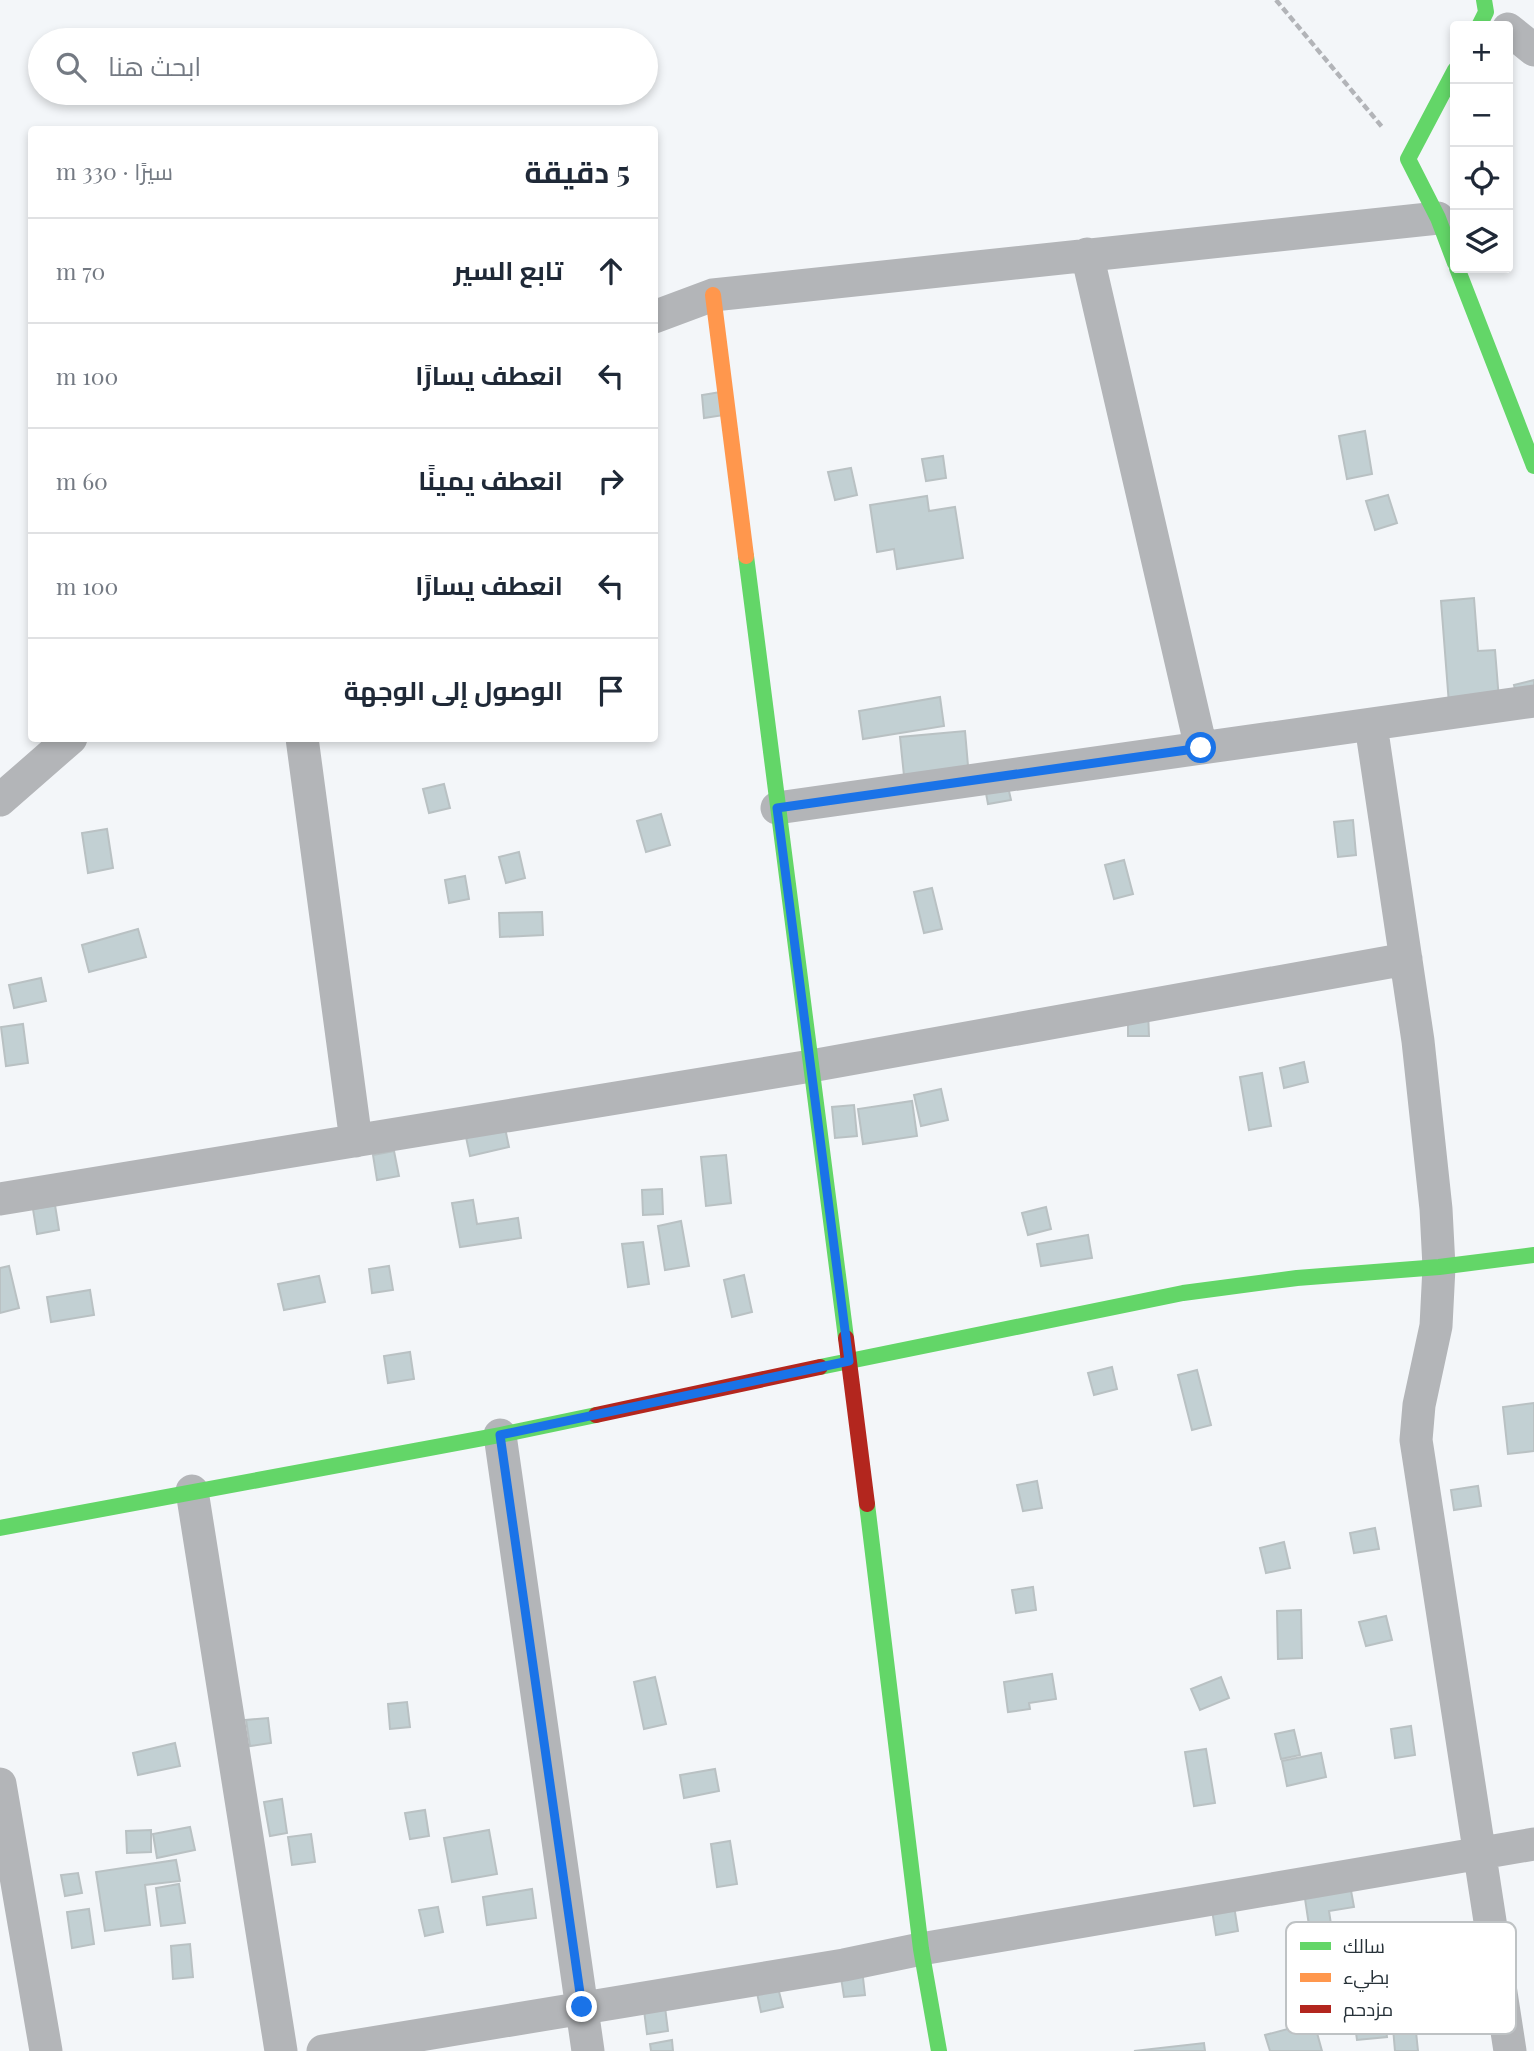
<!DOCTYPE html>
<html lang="ar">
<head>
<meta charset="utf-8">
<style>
  body { margin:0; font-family:"Playfair Display",Cairo,serif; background:#f2f2f3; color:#1f2937; direction:rtl }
  .controls { position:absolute; right:21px; top:21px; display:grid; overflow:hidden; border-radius:7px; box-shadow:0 4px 10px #0003 }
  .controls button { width:63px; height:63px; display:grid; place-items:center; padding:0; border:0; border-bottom:2px solid #e0e1e3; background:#fff; color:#1f2937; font:35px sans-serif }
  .stop { position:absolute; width:21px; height:21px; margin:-16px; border:5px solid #1a73e8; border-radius:50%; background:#fff }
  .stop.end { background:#1a73e8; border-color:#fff; box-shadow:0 2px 7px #0008 }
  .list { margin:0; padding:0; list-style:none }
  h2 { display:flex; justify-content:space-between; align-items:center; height:91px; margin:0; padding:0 28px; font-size:30px }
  h2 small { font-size:23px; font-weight:400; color:#747a83 }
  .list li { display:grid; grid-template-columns:46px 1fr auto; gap:21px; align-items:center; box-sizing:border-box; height:105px; padding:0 28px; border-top:2px solid #e0e1e3 }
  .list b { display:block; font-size:26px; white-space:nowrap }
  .list em { font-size:23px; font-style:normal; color:#747a83 }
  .icon { flex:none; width:38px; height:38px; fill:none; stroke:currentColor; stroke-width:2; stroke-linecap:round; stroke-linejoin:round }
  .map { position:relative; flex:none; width:1534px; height:2051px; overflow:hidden; direction:ltr }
  .search { position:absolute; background:#fff; box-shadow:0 4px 10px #0003; left:28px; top:28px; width:630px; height:77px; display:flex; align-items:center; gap:18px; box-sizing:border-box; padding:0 24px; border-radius:38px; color:#747a83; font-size:26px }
  .panel { position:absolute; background:#fff; box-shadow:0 4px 10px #0003; left:28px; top:126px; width:630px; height:616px; border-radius:7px; direction:rtl }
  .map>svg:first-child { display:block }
</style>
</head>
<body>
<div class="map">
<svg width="1534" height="2051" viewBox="0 0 1534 2051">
  <rect width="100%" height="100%" fill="#f3f6f9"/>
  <path fill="#c2d0d3" stroke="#b9c1c3" stroke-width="2" d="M721,392l3,23 -20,3 -2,-23z
    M1365,431l7,43 -25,5 -8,-43z
    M943,456l3,22 -20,3 -4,-22z
    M851,468l6,27 -22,5 -7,-28z
    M1388,495l9,28 -22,7 -9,-29z
    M927,496l2,15 26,-4 8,51 -66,11 -3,-20 -17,3 -7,-47z
    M1474,598l4,53 17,-1 4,50 -50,4 -8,-103z
    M1534,680v22l-15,3 -5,-20z
    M940,697l4,29 -81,13 -4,-28z
    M965,731l5,58 -64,6 -6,-58z
    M1005,773l6,27 -23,4 -5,-27z
    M444,784l6,24 -21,5 -6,-24z
    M661,814l9,31 -24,7 -9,-31z
    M1353,820l3,35 -18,2 -4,-35z
    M107,829l6,39 -25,5 -6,-40z
    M519,852l6,26 -19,5 -7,-26z
    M1124,860l9,34 -19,5 -9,-34z
    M465,876l4,23 -20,4 -4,-23z
    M932,888l10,41 -18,4 -10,-41z
    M542,912l1,23 -43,2 -1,-24z
    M138,929l8,28 -57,15 -7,-27z
    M41,978l5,23 -32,7 -5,-23z
    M1148,1011l1,25h-21v-24z
    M23,1024l5,39 -22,3 -5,-39z
    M1304,1062l4,20 -24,6 -4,-20z
    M1262,1073l9,53 -22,4 -9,-53z
    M941,1089l7,31 -27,6 -7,-31z
    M912,1101l5,35 -54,8 -5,-35z
    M854,1105l3,31 -22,2 -3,-31z
    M505,1128l4,19 -39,9 -4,-19z
    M394,1151l5,25 -22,4 -4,-25z
    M726,1155l5,48 -25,3 -5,-49z
    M662,1189l1,25 -20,1 -1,-25z
    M473,1200l4,24 41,-6 3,20 -61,9 -8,-44z
    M55,1205l4,25 -22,4 -4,-25z
    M1046,1207l5,22 -23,6 -6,-22z
    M681,1221l8,45 -24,4 -7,-44z
    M1088,1235l4,23 -51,8 -4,-22z
    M643,1242l6,42 -21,3 -6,-43z
    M9,1266l10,42 -19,5v-45z
    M389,1266l4,24 -21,3 -3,-24z
    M744,1275l8,37 -20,5 -8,-37z
    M319,1276l6,26 -41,8 -6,-26z
    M90,1290l4,25 -43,7 -4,-25z
    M410,1352l4,27 -26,4 -4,-27z
    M1112,1367l5,22 -23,6 -6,-22z
    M1197,1370l14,55 -19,5 -14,-55z
    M1534,1403v48l-26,3 -5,-47z
    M1037,1481l5,27 -19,3 -6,-26z
    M1478,1486l3,20 -27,4 -3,-20z
    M1375,1528l4,21 -25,4 -4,-20z
    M1284,1542l6,26 -24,5 -6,-25z
    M1033,1587l3,23 -20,3 -4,-23z
    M1301,1610l1,48 -24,1 -1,-48z
    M1386,1616l6,24 -26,6 -7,-24z
    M1052,1674l4,25 -27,4 1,6 -22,3 -4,-30z
    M655,1677l11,47 -22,5 -10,-47z
    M1221,1677l8,21 -29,12 -9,-21z
    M407,1702l3,25 -20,2 -2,-25z
    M268,1718l3,25 -21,3 -4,-26z
    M1411,1726l4,29 -20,3 -4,-29z
    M1294,1730l6,25 -19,4 -6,-25z
    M175,1743l5,23 -42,9 -5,-22z
    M1206,1749l9,54 -21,3 -9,-54z
    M1321,1753l5,24 -39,9 -5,-25z
    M715,1769l4,22 -35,7 -4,-23z
    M282,1799l5,34 -17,3 -6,-34z
    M425,1810l4,26 -19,3 -5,-26z
    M190,1827l5,23 -38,8 -4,-24z
    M151,1830v22l-24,1 -1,-22z
    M489,1830l8,44 -45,8 -8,-44z
    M311,1834l4,28 -23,3 -4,-28z
    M730,1841l7,43 -20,3 -6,-43z
    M176,1860l4,21 -35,4 5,40 -45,6 -9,-59z
    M78,1873l4,20 -17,3 -4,-21z
    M179,1884l6,39 -24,3 -5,-38z
    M1350,1885l4,22 -25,4 13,87 -47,7 -7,-49 25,-4 -9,-60z
    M532,1889l4,29 -49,7 -4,-28z
    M1234,1906l4,25 -22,4 -4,-25z
    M438,1907l5,25 -18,4 -6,-26z
    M89,1909l5,35 -22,4 -5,-36z
    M190,1944l3,33 -20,2 -2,-33z
    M862,1969l3,26 -21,2 -4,-26z
    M777,1984l6,23 -22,5 -5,-24z
    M1382,2001l5,36 -30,3 -5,-35z
    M1413,2003l5,48h-23l-4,-46z
    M665,2007l3,24 -21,3 -3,-24z
    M1314,2022l8,29h-52l-5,-16z
    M672,2040l1,11h-22l-1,-7z
    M1204,2043l1,8h-71z"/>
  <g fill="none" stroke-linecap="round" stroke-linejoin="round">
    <path stroke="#b2b4b8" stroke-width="4.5" stroke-dasharray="7 3.5" stroke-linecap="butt" d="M1276,0l107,128"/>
    <path stroke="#b3b5b8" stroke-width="33" d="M1508,29l26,21
      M1087,254l114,494
      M654,317l59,-22 725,-77
      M1371,725l47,316 18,168 3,58 -3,59 -17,79 -3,35 94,611
      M302,738l54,403
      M0,800l71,-62
      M777,808l757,-107
      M0,1199l811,-133 595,-107
      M500,1435l88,616
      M192,1491l89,560
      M0,1784l46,267
      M323,2051l521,-86 77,-16 613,-105"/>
    <path stroke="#63d668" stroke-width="16" d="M1479,26l7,-14 -2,-12
      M1455,70l-47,89 30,59 17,45
      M1457,268l77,198
      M746,556l100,782
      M820,1367l363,-74 114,-15 142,-11 95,-12
      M867,1504l54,445 18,102
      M0,1528l500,-93 96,-20"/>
    <path stroke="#ff974d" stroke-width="16" d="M713,295l33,261"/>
    <path stroke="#b3261e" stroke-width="16" d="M846,1338l21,166
      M596,1415l224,-48"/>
  </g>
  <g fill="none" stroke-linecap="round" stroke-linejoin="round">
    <path stroke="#1a73e8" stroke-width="9" d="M582,2007l-82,-572 349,-74 -72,-553 424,-60"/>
  </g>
  <rect x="1286" y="1922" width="230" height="112" rx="10" fill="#fff" stroke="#bec2c4" stroke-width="2"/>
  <rect x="1300" y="1942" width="31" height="8" fill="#63d668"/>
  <rect x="1300" y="1973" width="31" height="9" fill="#ff974d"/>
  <rect x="1300" y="2005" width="31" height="8" fill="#b3261e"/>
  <g font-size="19" fill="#273239">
    <text x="1343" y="1953">سالك</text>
    <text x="1343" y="1984">بطيء</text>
    <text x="1343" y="2016">مزدحم</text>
  </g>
</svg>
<div class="controls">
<button>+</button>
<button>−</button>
<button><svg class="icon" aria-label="locate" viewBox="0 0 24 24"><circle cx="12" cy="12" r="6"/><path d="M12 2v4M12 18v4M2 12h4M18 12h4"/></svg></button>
<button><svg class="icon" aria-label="layers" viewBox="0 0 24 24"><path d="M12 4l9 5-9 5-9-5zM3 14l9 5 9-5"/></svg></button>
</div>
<div class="stop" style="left:1201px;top:748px"></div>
<div class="stop end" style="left:582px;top:2007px"></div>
<div class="search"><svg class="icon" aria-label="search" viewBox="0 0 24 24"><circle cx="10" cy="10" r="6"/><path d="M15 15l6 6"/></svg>ابحث هنا</div>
<section class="panel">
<h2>5 دقيقة<small>سيرًا · 330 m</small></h2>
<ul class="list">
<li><svg class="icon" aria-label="ahead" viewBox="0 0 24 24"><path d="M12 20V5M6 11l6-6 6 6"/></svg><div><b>تابع السير</b></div><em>70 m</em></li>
<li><svg class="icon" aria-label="left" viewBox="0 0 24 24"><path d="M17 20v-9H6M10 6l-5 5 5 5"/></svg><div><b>انعطف يسارًا</b></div><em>100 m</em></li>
<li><svg class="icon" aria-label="right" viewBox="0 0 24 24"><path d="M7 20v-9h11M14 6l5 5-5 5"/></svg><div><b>انعطف يمينًا</b></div><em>60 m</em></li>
<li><svg class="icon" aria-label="left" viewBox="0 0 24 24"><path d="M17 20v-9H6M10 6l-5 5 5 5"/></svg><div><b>انعطف يسارًا</b></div><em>100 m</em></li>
<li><svg class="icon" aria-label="arrive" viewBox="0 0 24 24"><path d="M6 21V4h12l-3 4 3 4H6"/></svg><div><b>الوصول إلى الوجهة</b></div></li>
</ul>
</section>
</div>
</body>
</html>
